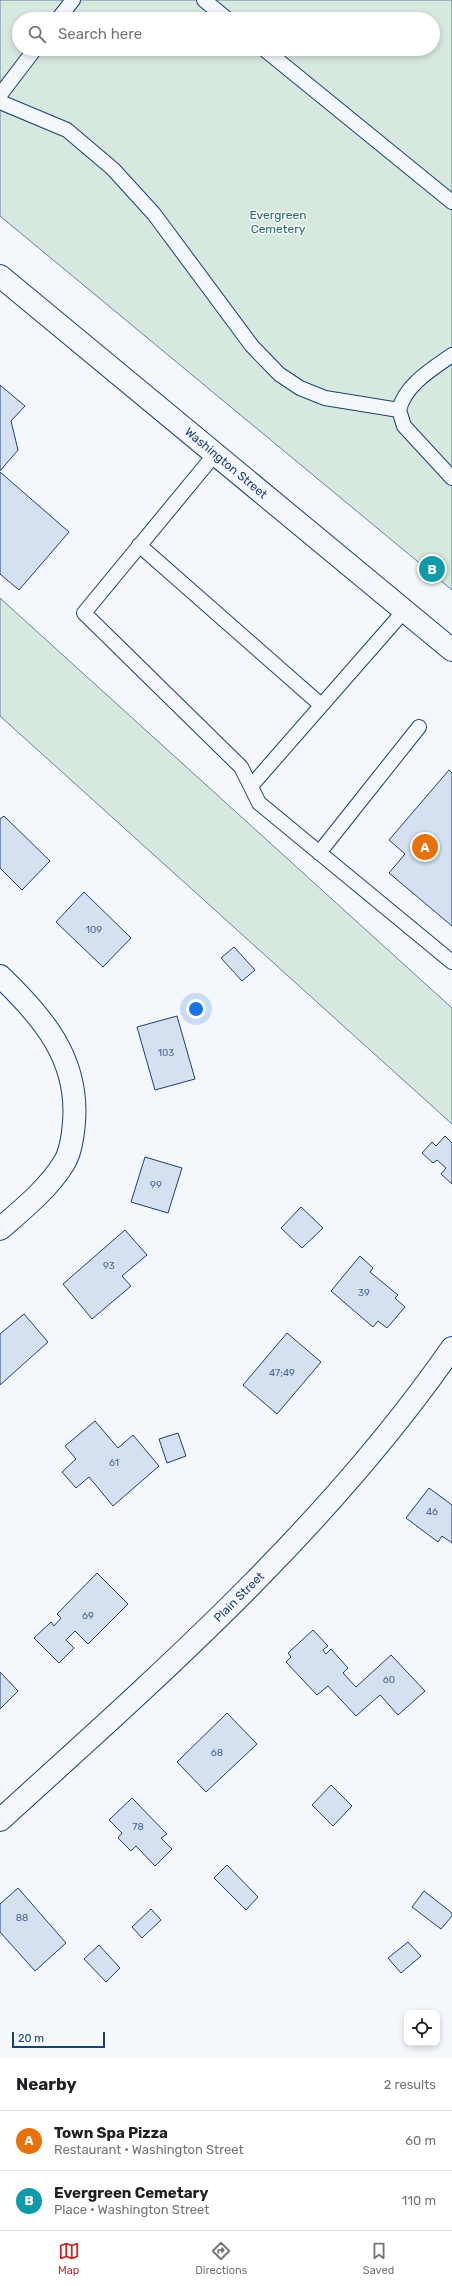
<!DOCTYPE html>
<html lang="en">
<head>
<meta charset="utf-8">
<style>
  body { margin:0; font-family:Rubik,sans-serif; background:#f2f2f2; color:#202124 }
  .controls { position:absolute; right:12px; bottom:12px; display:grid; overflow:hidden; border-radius:8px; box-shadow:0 2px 6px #0003 }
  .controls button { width:36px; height:36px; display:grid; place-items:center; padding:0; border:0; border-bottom:1px solid #e0e0e0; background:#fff; color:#202124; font:20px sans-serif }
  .scale { position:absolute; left:12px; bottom:10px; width:93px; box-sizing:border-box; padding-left:4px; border:2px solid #1d3f73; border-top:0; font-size:11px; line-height:14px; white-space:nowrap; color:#1d3f73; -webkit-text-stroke:3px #f4f7fb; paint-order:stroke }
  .you { position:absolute; left:196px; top:1009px; width:14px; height:14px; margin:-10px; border:3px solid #fff; border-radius:50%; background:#1a73e8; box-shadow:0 0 0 6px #1a73e833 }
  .badge { display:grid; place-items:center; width:26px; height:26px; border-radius:50%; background:#c62828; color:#fff; font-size:13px; font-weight:700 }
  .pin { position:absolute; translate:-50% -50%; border:2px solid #fff; box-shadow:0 1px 4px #0006 }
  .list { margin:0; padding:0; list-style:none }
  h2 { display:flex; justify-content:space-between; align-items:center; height:52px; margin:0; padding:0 16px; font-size:17px }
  h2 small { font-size:13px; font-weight:400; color:#757577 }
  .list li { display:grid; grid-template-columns:26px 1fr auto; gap:12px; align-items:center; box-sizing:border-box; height:60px; padding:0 16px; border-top:1px solid #e0e0e0 }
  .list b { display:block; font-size:15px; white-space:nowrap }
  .list p { margin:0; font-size:13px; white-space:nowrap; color:#757577 }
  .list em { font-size:13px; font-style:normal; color:#757577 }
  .icon { flex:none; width:22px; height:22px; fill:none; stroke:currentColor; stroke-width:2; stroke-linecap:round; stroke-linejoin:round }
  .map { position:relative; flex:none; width:452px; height:2058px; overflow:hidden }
  .search { position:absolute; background:#fff; box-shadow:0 2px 6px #0003; left:12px; right:12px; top:12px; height:44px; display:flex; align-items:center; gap:10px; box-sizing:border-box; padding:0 14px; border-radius:22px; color:#757577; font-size:15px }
  .sheet { height:172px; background:#fff }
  nav { display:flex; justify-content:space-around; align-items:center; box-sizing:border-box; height:56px; border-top:1px solid #e0e0e0; background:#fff; font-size:11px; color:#757577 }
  nav a { display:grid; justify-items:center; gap:2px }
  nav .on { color:#c62828 }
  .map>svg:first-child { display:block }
</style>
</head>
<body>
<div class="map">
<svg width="452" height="2058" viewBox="0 0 452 2058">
  <rect width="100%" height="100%" fill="#f4f7fb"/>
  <path fill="#d7e8df" stroke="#687fa3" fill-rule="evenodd" d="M0,0h452v590l-452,-374zM19,19h414v30h-414z
    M0,598l452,410v116l-452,-408z"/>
  <path fill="#d5e0f0" stroke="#1d3f73" d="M0,385l25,21 -14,15 7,29 -18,21z
    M0,472l69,60 -50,58 -19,-16z
    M449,770l3,3v153l-63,-53 16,-19 -16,-14z
    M4,816l46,45 -28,29 -22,-22v-49z
    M84,892l47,46 -28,29 -47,-45z
    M234,947l21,23 -13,11 -21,-23z
    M177,1016l18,63 -40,11 -18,-63z
    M445,1136l7,7v41l-11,-10 5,-6 -9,-8 -4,3 -11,-10 10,-11 4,4z
    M145,1157l37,11 -14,45 -37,-11z
    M301,1207l22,21 -21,20 -21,-20z
    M125,1230l22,25 -25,21 9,10 -39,33 -29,-35z
    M360,1256l13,12 -3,4 28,23 -3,3 10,9 -18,21 -9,-7 -5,6 -42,-36z
    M24,1314l24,28 -48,43v-51z
    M287,1333l34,29 -44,52 -34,-29z
    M95,1421l23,27 15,-13 26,31 -46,40 -24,-29 -13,11 -14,-16 14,-13 -11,-13z
    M178,1433l8,23 -19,7 -8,-24z
    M429,1488l23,17v38l-10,-7 -4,6 -32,-24z
    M97,1573l31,31 -40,40 -13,-13 -9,9 8,8 -15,15 -25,-25 17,-16 3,4 7,-8 -4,-4z
    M313,1630l15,16 -5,4 3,4 5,-5 17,19 -5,5 13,14 35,-32 34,36 -27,24 -18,-20 -24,21 -28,-30 -11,9 -31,-33 5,-5 -3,-4z
    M0,1672l18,19 -18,18z
    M227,1713l30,31 -51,48 -29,-30z
    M331,1785l21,21 -19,20 -21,-21z
    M132,1798l35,36 -6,4 11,11 -17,17 -19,-20 -5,5 -13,-13 4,-5 -13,-13z
    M227,1865l31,32 -12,13 -32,-32z
    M18,1888l48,55 -31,28 -35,-39v-28z
    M424,1891l28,22v3l-11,13 -29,-22z
    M151,1909l10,11 -19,18 -10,-11z
    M408,1942l13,14 -20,17 -13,-15z
    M99,1945l21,23 -14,14 -22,-23z"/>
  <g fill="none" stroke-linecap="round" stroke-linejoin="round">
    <defs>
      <path id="lane" d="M204,0l23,19
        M58,19l15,-19
        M264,49l188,153
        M0,95l35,-46
        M0,102l67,28 46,39 41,45 98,132 27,28 21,14 25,10 74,12 5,16 48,52
        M399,410c6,-25 33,-41 53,-55
        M215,454l-131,159 157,154 18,36 193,159
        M139,545l182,160
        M251,786l153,-175
        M319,853l100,-126"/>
      <path id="street" d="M0,976c43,41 79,83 74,146 -1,13 -3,30 -10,41 -16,26 -41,46 -64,66"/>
      <path id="secondary" d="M0,1820c161,-146 327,-292 452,-472"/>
      <path id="primary" d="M0,276l452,374"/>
    </defs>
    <use href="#lane" stroke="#1d3f73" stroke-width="16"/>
    <use href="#street" stroke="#1d3f73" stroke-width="24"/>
    <use href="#secondary" stroke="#1d3f73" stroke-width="24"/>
    <use href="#primary" stroke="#1d3f73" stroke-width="24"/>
    <use href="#lane" stroke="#f4f7fb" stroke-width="14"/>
    <use href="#street" stroke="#f4f7fb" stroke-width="22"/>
    <use href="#secondary" stroke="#f4f7fb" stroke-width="22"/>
    <use href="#primary" stroke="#f4f7fb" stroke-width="22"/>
  </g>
  <g text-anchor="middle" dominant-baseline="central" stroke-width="3" stroke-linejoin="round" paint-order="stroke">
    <g font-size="10" fill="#4b6792">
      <text x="94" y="930">109</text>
      <text x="166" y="1053">103</text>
      <text x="156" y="1185">99</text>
      <text x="109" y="1266">93</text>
      <text x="364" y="1293">39</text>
      <text x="282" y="1373">47;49</text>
      <text x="114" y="1463">61</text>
      <text x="432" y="1512">46</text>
      <text x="88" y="1616">69</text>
      <text x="389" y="1680">60</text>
      <text x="217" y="1753">68</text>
      <text x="138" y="1827">78</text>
      <text x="22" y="1918">88</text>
    </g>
    <g font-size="12" fill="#2c6c60" stroke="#f4f7fb">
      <text x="278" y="215">Evergreen<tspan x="278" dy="14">Cemetery</tspan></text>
    </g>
    <g font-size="12" fill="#1d3f73" stroke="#f4f7fb">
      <text transform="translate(226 463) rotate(40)">Washington Street</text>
      <text transform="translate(239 1597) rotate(-45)">Plain Street</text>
    </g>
  </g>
</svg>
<div class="controls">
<button><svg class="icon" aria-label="locate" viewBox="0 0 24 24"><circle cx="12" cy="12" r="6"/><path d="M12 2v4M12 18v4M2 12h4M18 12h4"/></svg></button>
</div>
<div class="scale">20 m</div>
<div class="you"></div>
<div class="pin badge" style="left:425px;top:847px;background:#e8710a">A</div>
<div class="pin badge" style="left:432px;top:569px;background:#0f9aa8">B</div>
<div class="search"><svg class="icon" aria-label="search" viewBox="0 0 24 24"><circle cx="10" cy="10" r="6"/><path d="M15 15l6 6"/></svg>Search here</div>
</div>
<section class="sheet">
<h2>Nearby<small>2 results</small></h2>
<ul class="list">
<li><span class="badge" style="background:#e8710a">A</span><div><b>Town Spa Pizza</b><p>Restaurant · Washington Street</p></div><em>60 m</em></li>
<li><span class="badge" style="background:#0f9aa8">B</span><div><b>Evergreen Cemetary</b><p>Place · Washington Street</p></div><em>110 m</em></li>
</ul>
</section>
<nav>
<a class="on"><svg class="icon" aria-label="map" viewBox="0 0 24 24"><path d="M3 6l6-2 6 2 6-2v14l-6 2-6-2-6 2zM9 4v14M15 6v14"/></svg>Map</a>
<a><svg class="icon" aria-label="directions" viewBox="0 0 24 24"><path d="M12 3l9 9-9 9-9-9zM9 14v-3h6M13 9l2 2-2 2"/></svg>Directions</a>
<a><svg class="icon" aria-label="saved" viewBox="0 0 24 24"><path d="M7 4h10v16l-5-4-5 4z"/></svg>Saved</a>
</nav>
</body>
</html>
